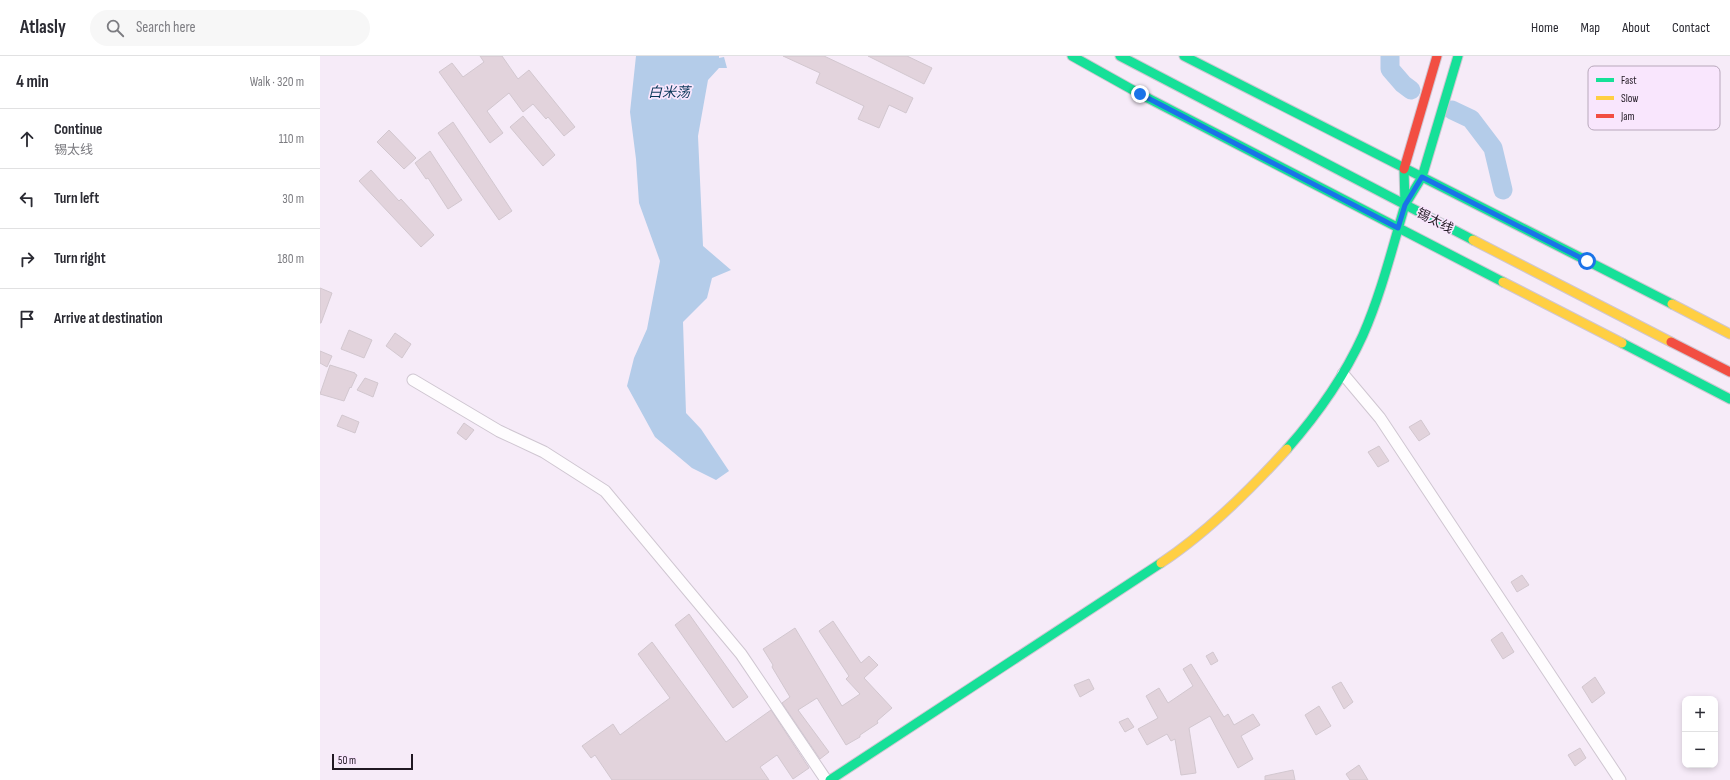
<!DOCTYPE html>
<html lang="en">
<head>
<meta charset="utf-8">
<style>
  body { margin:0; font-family:"Sofia Sans Condensed","Noto Sans SC",sans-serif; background:#f7f7f7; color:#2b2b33 }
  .controls { position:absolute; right:12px; bottom:12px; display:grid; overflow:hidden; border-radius:8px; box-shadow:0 2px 6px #0003 }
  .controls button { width:36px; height:36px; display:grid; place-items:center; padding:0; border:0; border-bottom:1px solid #e1e1e2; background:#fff; color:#2b2b33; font:20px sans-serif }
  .scale { position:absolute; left:12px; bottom:10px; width:81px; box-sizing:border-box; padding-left:4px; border:2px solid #201822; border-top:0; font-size:11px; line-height:14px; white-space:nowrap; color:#201822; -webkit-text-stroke:3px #f9e6fd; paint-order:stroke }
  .stop { position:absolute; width:12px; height:12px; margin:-9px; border:3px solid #1a73e8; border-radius:50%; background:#fff }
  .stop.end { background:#1a73e8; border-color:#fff; box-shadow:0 1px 4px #0008 }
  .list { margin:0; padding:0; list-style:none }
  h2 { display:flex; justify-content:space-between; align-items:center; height:52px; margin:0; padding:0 16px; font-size:17px }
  h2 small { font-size:13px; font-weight:400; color:#7c7c81 }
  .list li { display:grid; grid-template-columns:26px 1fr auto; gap:12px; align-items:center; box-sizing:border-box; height:60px; padding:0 16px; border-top:1px solid #e1e1e2 }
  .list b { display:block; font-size:15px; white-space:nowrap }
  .list p { margin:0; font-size:13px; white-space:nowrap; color:#7c7c81 }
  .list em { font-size:13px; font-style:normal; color:#7c7c81 }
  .icon { flex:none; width:22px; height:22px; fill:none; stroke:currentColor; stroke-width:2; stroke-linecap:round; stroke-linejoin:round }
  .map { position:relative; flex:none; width:1410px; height:724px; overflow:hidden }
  header { display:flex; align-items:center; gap:24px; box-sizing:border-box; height:56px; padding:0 20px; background:#fff; border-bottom:1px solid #e1e1e2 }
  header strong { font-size:19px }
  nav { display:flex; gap:22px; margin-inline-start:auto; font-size:14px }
  .search { width:280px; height:36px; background:#f7f7f7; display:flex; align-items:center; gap:10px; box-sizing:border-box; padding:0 14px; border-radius:22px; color:#7c7c81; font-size:15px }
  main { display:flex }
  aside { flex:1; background:#fff }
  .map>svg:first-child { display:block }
</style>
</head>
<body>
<header>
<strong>Atlasly</strong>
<div class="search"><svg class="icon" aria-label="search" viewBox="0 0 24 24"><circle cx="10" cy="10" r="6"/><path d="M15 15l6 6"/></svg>Search here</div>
<nav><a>Home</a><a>Map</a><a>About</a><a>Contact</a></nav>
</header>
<main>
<aside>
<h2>4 min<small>Walk · 320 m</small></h2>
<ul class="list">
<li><svg class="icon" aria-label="ahead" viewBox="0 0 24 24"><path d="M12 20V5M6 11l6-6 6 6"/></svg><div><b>Continue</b><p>锡太线</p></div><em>110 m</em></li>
<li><svg class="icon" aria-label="left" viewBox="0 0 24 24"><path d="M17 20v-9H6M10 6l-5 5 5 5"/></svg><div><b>Turn left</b></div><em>30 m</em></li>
<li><svg class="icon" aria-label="right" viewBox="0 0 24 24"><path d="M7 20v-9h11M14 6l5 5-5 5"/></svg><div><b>Turn right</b></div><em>180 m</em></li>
<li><svg class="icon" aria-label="arrive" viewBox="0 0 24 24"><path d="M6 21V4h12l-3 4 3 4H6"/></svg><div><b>Arrive at destination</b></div></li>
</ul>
</aside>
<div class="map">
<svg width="1410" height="724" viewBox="0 0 1410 724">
  <rect width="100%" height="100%" fill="#f6ebf8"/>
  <path fill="#b4cce9" d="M316,0h83v2l5,-1 3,11h-8l-11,12 -10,56 5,110 28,24 -19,8 -5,20 -24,24 3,91 15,16 28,42 -13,9 -24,-12 -37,-31 -28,-51 7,-28 13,-29 13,-68 -21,-58 -3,-44 -6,-47z"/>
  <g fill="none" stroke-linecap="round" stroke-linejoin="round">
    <path stroke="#b4cce9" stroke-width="19" d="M1070,0v13l13,15 8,6
      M1132,54l19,9 22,29 10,42"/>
  </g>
  <path fill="#e2d3dc" stroke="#d2c7cf" d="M160,0h22l16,23 11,-9 46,57 -11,9 -16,-19 -2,2 -13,-15 -10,8 -14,-19 -22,18 16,22 -13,10 -51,-71 13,-9 11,14 21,-15z
    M463,0h41l89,42 -7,15 -17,-8 -10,23 -21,-9 6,-13 -48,-23 4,-10z
    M548,0h39l25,12 -8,16z
    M203,60l32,39 -12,11 -33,-39z
    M133,66l59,89 -13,9 -61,-87z
    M69,74l27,28 -12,11 -27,-27z
    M110,95l32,49 -14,9 -20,-31 -2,1 -11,-16z
    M51,114l28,31 2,-2 33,36 -13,12 -62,-66z
    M0,232l12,5 -11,30h-1z
    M29,274l23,10 -8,18 -23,-9z
    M75,277l16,11 -9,14 -16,-12z
    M0,295l12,5 -5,11 -7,-4z
    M10,309l25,8v1l2,1 -6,13 -1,-1 -6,14 -24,-7z
    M45,322l13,5 -5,14 -16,-7z
    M22,359l17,7 -4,11 -18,-7z
    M1101,364l9,14 -11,7 -10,-14z
    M144,367l10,7 -8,10 -9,-7z
    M1059,390l10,15 -11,6 -10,-15z
    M1202,519l7,10 -12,7 -6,-10z
    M369,558l59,83 -15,11 -58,-83z
    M513,565l28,42 8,-7 9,9 -14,13 28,30 -15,13 1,2 -18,12v2l-14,8 -29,-47 -19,12 31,42 -9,7 -38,-56 8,-6 -18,-30 1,-2 -10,-16 32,-21 47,78 18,-12 -14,-15 3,-3 -30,-45z
    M1182,576l12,20 -11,7 -12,-19z
    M332,586l74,100 45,-32 38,58 -16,11 -16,-24 -17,12 9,13h-157l-17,-25 -4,3 -9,-12 31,-22 7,11 50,-37 -32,-44z
    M893,596l5,9 -7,4 -5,-9z
    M871,608l33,53 4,-3 6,11 19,-11 7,11 -19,11 12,23 -15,9 -28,-52 -21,12 7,45 -15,2 -6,-36 -4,2 -4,-7 -20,11 -9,-16 20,-11 -12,-22 13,-8 9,15 25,-17 -10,-17z
    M1275,621l10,16 -13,10 -10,-16z
    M769,623l5,10 -14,8 -6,-12z
    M1021,626l12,20 -9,7 -12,-22z
    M999,650l12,20 -15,9 -11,-20z
    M808,662l6,9 -9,5 -6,-10z
    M1260,692l6,10 -11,8 -7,-11z
    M1039,709l9,15h-18l-4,-6z
    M973,714l2,10h-30v-4z"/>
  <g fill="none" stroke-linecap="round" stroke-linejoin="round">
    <defs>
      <path id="street" d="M1023,318l37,44 240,362
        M93,324l86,51 45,21 61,39 136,163 85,126"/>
      <path id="fast" d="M752,0l68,38 363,188
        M800,0l353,184
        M864,0l488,248
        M1084,113l1,36 17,-28 36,-121
        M1302,287l108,56
        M967,393c30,-34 57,-72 76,-114 18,-41 29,-86 42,-130
        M510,724l331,-217"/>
      <path id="slow" d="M1153,184l198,102
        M1183,226l119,61
        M1352,248l58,30
        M841,507c47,-31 88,-72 126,-114"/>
      <path id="jam" d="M1084,113l33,-113
        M1351,286l59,30"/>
    </defs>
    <use href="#street" stroke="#cfc6d1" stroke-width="13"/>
    <use href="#fast" stroke="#cfc6d1" stroke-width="11"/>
    <use href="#slow" stroke="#cfc6d1" stroke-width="11"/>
    <use href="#jam" stroke="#cfc6d1" stroke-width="11"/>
    <use href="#street" stroke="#fefcfe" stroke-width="11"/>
    <use href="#fast" stroke="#16e098" stroke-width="9"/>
    <use href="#slow" stroke="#ffcf43" stroke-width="9"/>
    <use href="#jam" stroke="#f24e42" stroke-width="9"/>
  </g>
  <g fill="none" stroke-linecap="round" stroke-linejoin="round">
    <path stroke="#1a73e8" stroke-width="5" d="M820,38l258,134 7,-23 17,-28 165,84"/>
  </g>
  <g text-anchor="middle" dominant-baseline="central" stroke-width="3.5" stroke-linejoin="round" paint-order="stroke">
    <g font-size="13" fill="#201822" stroke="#f9e6fd">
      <text transform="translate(1115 165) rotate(27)">锡太线</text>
    </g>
    <g font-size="14" font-style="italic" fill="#093658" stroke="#f9e6fd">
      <text x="349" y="36">白米荡</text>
    </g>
  </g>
  <rect x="1268" y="10" width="132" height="64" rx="6" fill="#f9e6fd" stroke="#b8a8bb" stroke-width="1"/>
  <rect x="1276" y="22" width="18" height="4" fill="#16e098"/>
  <rect x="1276" y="40" width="18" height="4" fill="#ffcf43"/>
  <rect x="1276" y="58" width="18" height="4" fill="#f24e42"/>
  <g font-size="11" fill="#201822">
    <text x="1301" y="28">Fast</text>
    <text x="1301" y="46">Slow</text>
    <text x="1301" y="64">Jam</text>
  </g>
</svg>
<div class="controls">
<button>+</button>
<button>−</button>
</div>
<div class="scale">50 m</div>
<div class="stop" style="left:1267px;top:205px"></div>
<div class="stop end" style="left:820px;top:38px"></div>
</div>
</main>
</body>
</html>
